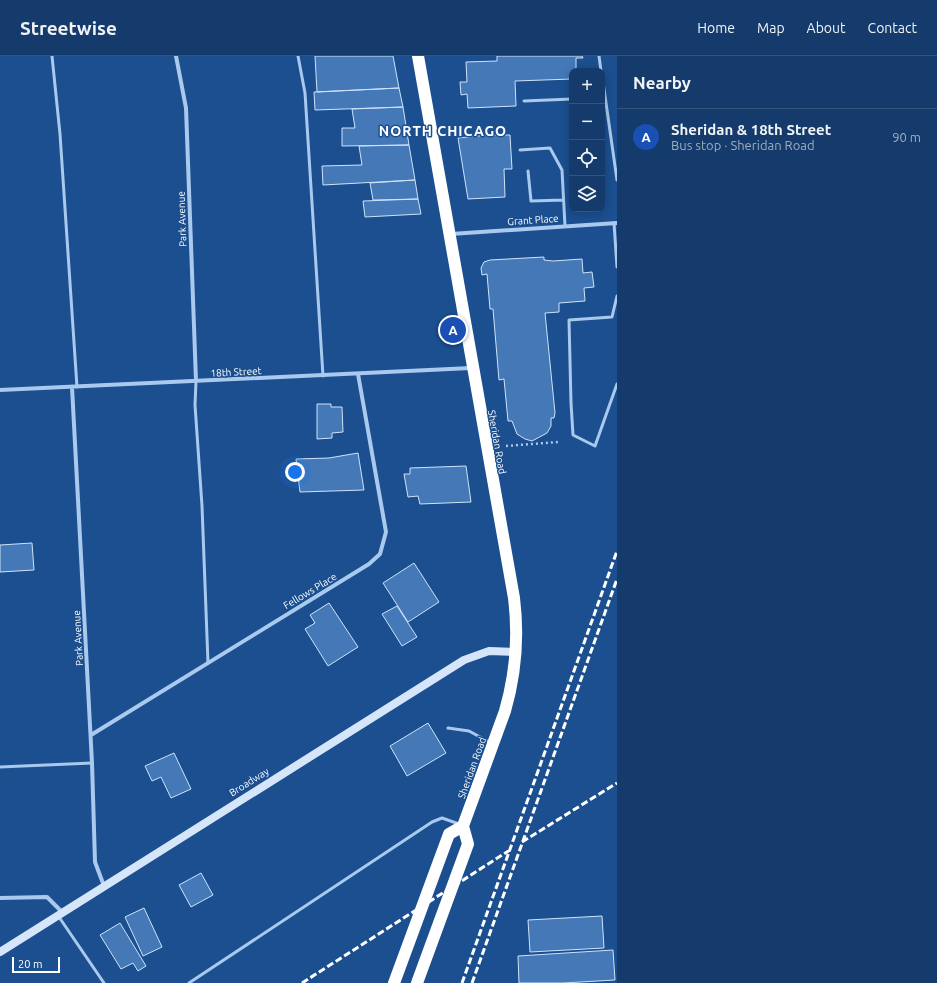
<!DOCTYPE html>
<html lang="en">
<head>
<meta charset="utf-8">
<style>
  body { margin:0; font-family:Ubuntu,sans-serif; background:#214673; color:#f1f3f6 }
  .controls { position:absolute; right:12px; top:12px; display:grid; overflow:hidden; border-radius:8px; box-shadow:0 2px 10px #0003 }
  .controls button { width:36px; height:36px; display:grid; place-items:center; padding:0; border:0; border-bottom:1px solid #33557e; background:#143b6b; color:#f1f3f6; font:20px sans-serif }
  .scale { position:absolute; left:12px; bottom:10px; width:48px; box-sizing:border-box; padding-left:4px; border:2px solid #fff; border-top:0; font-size:11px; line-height:14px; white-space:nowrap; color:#fff; -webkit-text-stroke:3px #1b4f8f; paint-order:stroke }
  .you { position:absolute; left:295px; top:416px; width:14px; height:14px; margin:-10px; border:3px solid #fff; border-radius:50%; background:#1a73e8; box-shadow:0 0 0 6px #1a73e833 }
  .badge { display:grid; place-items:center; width:26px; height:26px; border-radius:50%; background:#bca0f2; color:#fff; font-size:13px; font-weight:700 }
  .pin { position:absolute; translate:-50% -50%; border:2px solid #fff; box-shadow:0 1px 4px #0006 }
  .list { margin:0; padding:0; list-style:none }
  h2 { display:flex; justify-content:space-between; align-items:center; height:52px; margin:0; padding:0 16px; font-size:17px }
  h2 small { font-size:13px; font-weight:400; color:#9dadc1 }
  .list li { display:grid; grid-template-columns:26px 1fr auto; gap:12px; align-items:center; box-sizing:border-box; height:56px; padding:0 16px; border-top:1px solid #33557e }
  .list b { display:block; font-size:15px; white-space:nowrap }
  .list p { margin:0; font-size:13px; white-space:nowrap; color:#9dadc1 }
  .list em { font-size:13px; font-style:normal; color:#9dadc1 }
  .icon { flex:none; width:22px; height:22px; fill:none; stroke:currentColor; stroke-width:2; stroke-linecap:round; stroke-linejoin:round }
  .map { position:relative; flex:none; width:617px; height:927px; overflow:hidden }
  header { display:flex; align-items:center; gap:24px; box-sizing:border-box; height:56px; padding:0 20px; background:#143b6b; border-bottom:1px solid #33557e }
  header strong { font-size:19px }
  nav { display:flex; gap:22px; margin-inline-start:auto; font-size:14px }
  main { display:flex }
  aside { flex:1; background:#143b6b }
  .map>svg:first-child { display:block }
</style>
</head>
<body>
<header>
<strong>Streetwise</strong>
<nav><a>Home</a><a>Map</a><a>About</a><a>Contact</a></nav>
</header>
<main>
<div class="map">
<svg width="617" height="927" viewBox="0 0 617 927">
  <rect width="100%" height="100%" fill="#1b4f8f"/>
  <path fill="#4478b7" stroke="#cfe3fa" d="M315,0h78l6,32 -82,4z
    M497,0h85l1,2h-7v13h-4v8l-57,2 1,25 -48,2 -1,-14 -6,1 -1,-13h7l-1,-20 31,-1z
    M399,32l4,19 -88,3 -1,-18z
    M403,51l6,38 -67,1v-18h13l-3,-19z
    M488,79h22l2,34h-8l1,28 -37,2 -10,-61z
    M409,89l6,35 -92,5 -1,-19 40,-1 -3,-19z
    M415,124l3,19 -45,1 -3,-17z
    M418,143l3,15 -56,3 -2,-16z
    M544,201v3l9,1 29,-2 1,14 9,-1 2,15 -10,1 1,13 -26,2v9l-14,1 10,100 -1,5h-3v8l-4,7 -15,8 -7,-2 -8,-5 -5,-13h-4l-4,-42 -5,1 -6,-71h-3l-3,-35 -5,1 -1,-7 3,-6 6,-2z
    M317,348h14v3h11l1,25 -11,1v5l-15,1z
    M358,397l6,37 -64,2 -4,-33 33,-1z
    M466,410l5,36 -51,2 -2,-8 -10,1 -4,-23h6v-6z
    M32,487l2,27 -34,2v-27z
    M414,507l25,39 -31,20 -25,-39z
    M329,547l29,44 -30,19 -23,-37 10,-6 -5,-8z
    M397,550l20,31 -15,9 -20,-32z
    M428,667l18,30 -39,23 -17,-30z
    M174,697l17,36 -20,9 -10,-21 -9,4 -7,-15z
    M201,817l12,22 -22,12 -12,-22z
    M144,852l18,39 -19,9 -18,-39z
    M602,860l2,32 -74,4 -2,-32z
    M120,867l26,43 -8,5 -5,-8 -12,6 -21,-34z
    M613,894l2,30 -52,3h-44l-1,-27z"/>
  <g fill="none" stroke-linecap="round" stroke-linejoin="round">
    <path stroke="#a9c9ee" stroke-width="2.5" stroke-dasharray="2 3" stroke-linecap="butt" d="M506,390l53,-4"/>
    <path stroke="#a9c9ee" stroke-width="3" d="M52,0l8,78 17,253
      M298,0l7,37 18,283
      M599,0l2,15
      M602,19l15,105
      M524,45l48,-2
      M520,94l30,-2 12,22 3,56
      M528,115l3,30 32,-1
      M614,167l3,44
      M617,240l-5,21 -43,3 2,83 2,32 22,11 22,-62
      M196,325l-1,24 7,101 6,157
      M448,672l21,3 22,12
      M0,711l92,-4
      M59,861l45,66
      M189,927l243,-161 10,-4 17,6"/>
    <path stroke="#a9c9ee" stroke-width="4" d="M176,0l10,52 10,273
      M451,178l166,-11
      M72,331l20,376 3,99 9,24
      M0,334l471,-22
      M91,679l278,-171 11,-10 6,-22 -28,-158
      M0,842l47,-1 15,15"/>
    <path stroke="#d6e6fa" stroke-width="8" d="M0,896l464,-292 25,-9 28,1"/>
    <path stroke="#fff" stroke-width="12" d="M394,927l55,-149 14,-8
      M417,927l51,-139 -5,-18 42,-115c11,-38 14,-73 9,-113l-96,-542"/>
    <path stroke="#fff" stroke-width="3" stroke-dasharray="7 3" stroke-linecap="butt" d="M522,786l95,-59
      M302,927l208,-133
      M462,927l155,-432
      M472,927l145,-404"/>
  </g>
  <g text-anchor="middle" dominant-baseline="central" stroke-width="3" stroke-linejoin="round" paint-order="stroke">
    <g font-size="10" fill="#fff" stroke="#1b4f8f">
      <text transform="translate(182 163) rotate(-92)">Park Avenue</text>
      <text transform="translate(533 164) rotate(-4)">Grant Place</text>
      <text transform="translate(236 316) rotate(-3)">18th Street</text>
      <text transform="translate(497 386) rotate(80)">Sheridan Road</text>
      <text transform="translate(310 535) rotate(-31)">Fellows Place</text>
      <text transform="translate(78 582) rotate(-93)">Park Avenue</text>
      <text transform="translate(472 712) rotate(-70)">Sheridan Road</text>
      <text transform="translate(249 726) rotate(-32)">Broadway</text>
    </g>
    <g font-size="14" font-weight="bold" letter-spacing="1" fill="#fff" stroke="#1b4f8f">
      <text x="443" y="75">NORTH CHICAGO</text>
    </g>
  </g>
</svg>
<div class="controls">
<button>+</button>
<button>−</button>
<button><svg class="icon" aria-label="locate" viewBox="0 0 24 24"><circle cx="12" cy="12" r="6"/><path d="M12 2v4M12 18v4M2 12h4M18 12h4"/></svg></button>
<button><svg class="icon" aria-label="layers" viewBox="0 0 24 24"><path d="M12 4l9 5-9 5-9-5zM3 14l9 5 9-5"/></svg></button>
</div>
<div class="scale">20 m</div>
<div class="you"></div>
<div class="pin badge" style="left:453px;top:274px;background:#1a4fb4">A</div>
</div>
<aside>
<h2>Nearby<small></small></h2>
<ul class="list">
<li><span class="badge" style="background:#1a4fb4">A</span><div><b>Sheridan &amp; 18th Street</b><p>Bus stop · Sheridan Road</p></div><em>90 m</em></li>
</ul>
</aside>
</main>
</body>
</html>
